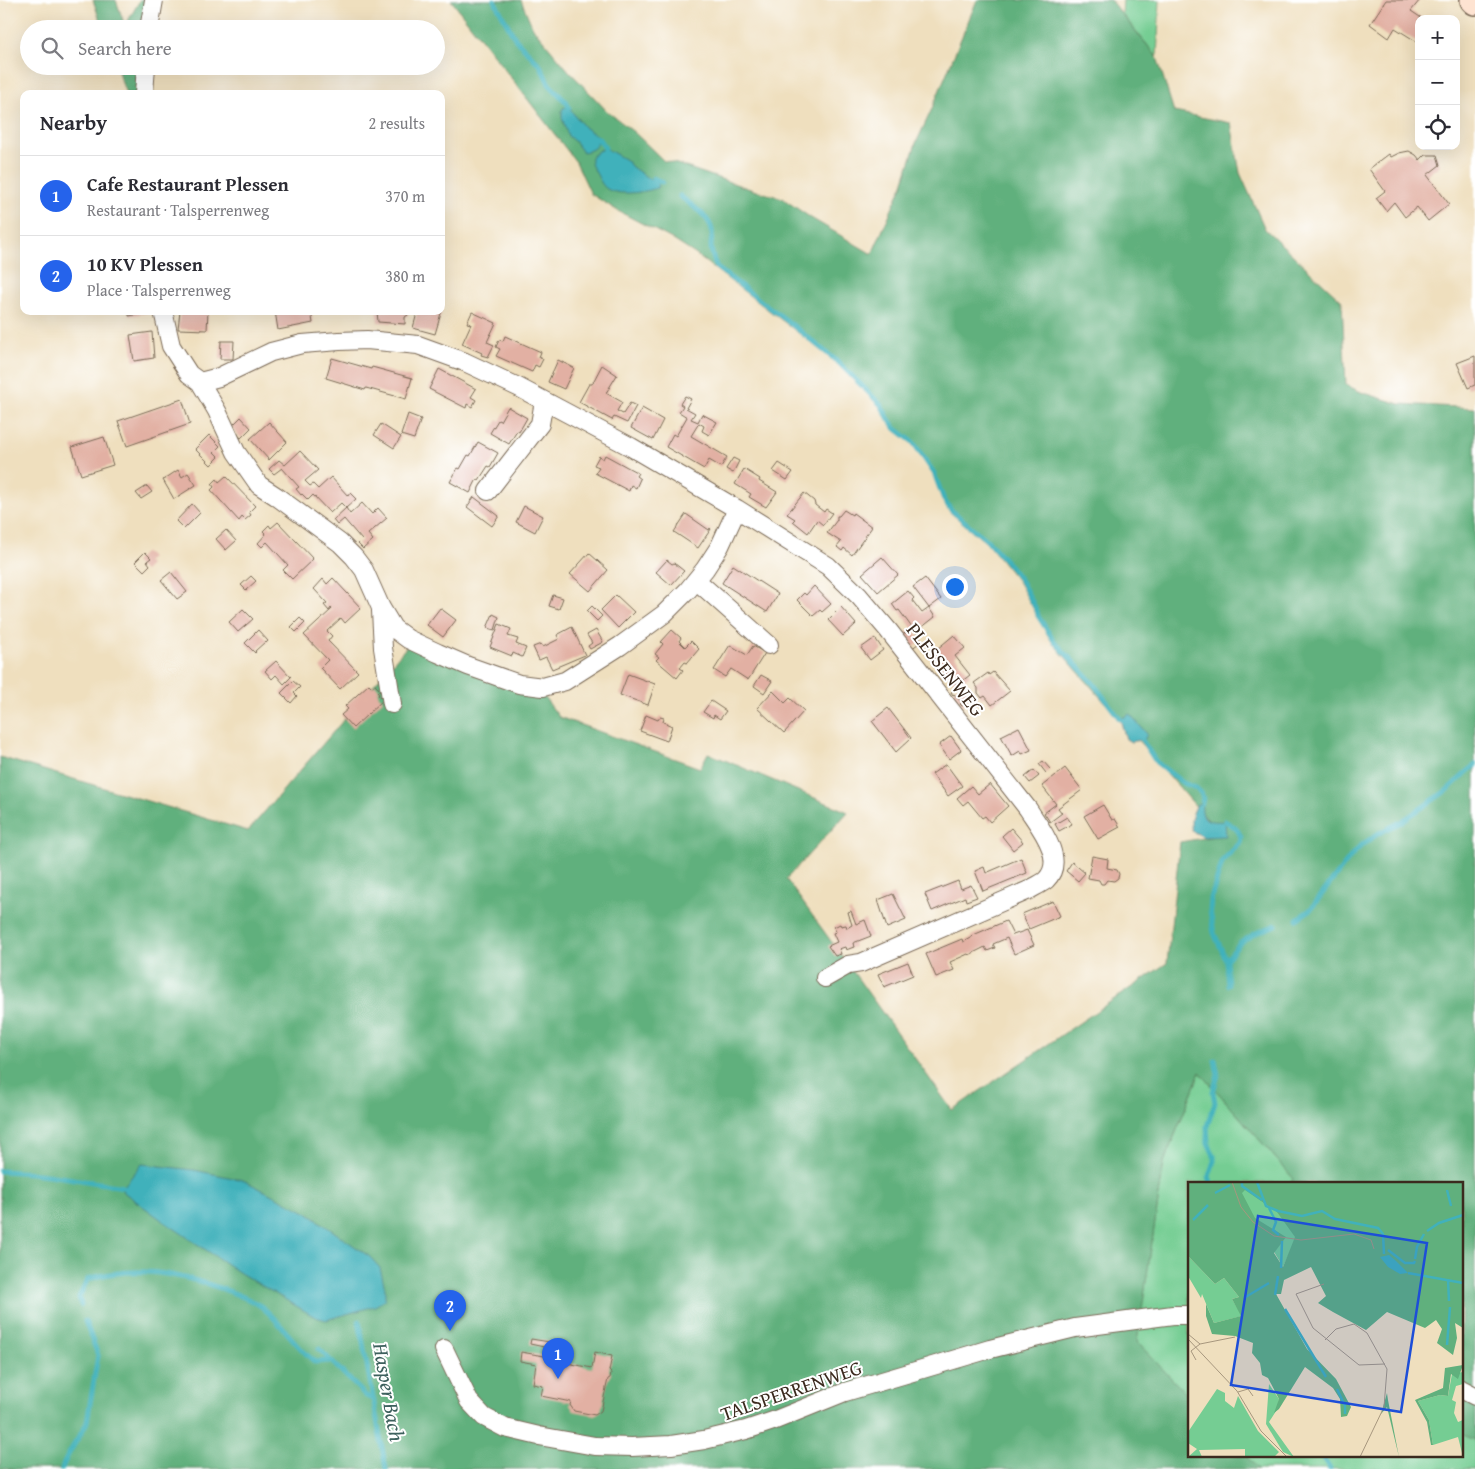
<!DOCTYPE html>
<html lang="en">
<head>
<meta charset="utf-8">
<style>
  body { margin:0; font-family:"Gentium Book Plus",serif; background:#f2f2f3; color:#2b2b33 }
  .controls { position:absolute; right:15px; top:15px; display:grid; overflow:hidden; border-radius:10px; box-shadow:0 5px 20px #0002 }
  .controls button { width:45px; height:45px; display:grid; place-items:center; padding:0; border:0; border-bottom:1px solid #e1e1e2; background:#fff; color:#2b2b33; font:25px sans-serif }
  .you { position:absolute; left:954px; top:586px; width:18px; height:18px; margin:-12px; border:4px solid #fff; border-radius:50%; background:#1a73e8; box-shadow:0 0 0 8px #1a73e833 }
  .badge { display:grid; place-items:center; width:32px; height:32px; border-radius:50%; background:#2563eb; color:#fff; font-size:16px; font-weight:700 }
  .pin { position:absolute; translate:-50% -41px; filter:drop-shadow(0 1px 2px #0008) }
  .pin::after { content:''; position:absolute; top:26px; width:18px; height:15px; background:inherit; clip-path:polygon(0 0,100% 0,50% 100%) }
  .list { margin:0; padding:0; list-style:none }
  h2 { display:flex; justify-content:space-between; align-items:center; height:65px; margin:0; padding:0 20px; font-size:21px }
  h2 small { font-size:16px; font-weight:400; color:#7c7c81 }
  .list li { display:grid; grid-template-columns:32px 1fr auto; gap:15px; align-items:center; box-sizing:border-box; height:80px; padding:0 20px; border-top:1px solid #e1e1e2 }
  .list b { display:block; font-size:19px; white-space:nowrap }
  .list p { margin:0; font-size:16px; white-space:nowrap; color:#7c7c81 }
  .list em { font-size:16px; font-style:normal; color:#7c7c81 }
  .icon { flex:none; width:28px; height:28px; fill:none; stroke:currentColor; stroke-width:2; stroke-linecap:round; stroke-linejoin:round }
  .map { position:relative; flex:none; width:1475px; height:1469px; overflow:hidden }
  .search { position:absolute; background:#fff; box-shadow:0 5px 20px #0002; left:20px; top:20px; width:425px; height:55px; display:flex; align-items:center; gap:12px; box-sizing:border-box; padding:0 18px; border-radius:28px; color:#7c7c81; font-size:19px }
  .panel { position:absolute; background:#fff; box-shadow:0 5px 20px #0002; left:20px; top:90px; width:425px; height:225px; border-radius:10px }
  .map>svg:first-child { display:block }
</style>
</head>
<body>
<div class="map">
<svg width="1475" height="1469" viewBox="0 0 1475 1469">
  <rect width="100%" height="100%" fill="#fff"/>
  <filter id="ink" filterUnits="userSpaceOnUse"><feTurbulence type="fractalNoise" baseFrequency=".02" numOctaves="2"/><feDisplacementMap in="SourceGraphic" scale="10" xChannelSelector="R" yChannelSelector="G"/><feConvolveMatrix kernelMatrix="1 2 1 2 8 2 1 2 1" color-interpolation-filters="sRGB"/></filter>
  <filter id="wash" filterUnits="userSpaceOnUse"><feTurbulence type="fractalNoise" baseFrequency=".0096" numOctaves="4" result="noise"/><feDisplacementMap in="SourceGraphic" scale="20" xChannelSelector="R" yChannelSelector="G"/><feGaussianBlur stdDeviation="1.12" result="paint"/><feColorMatrix in="noise" values="0 0 0 0 0 0 0 0 0 0 0 0 0 0 0 0 0 1.4 0 .05"/><feComposite in="paint" operator="in"/></filter>
  <g filter="url(#wash)">
    <rect width="100%" height="100%" fill="#efdfbe"/>
    <path fill="#75cd93" stroke="#587c58" d="M1123,0h37l-3,57 -35,-43z
      M1200,1072l94,107 -3,4h-102v223l-68,-67 16,-1 27,-176z
      M1461,1419l14,8v42h-222l-14,-14h222z"/>
    <path fill="#60b07d" stroke="#4e6d4e" d="M93,0h23l9,26 15,-26h14l-5,29h-46z
      M451,0h70l12,28 36,43 38,40 28,22 29,28 13,3 76,26 29,8 29,20 61,36 31,-70 13,-41 15,-32 46,-111h133l47,57 17,55 57,11 9,50 25,56 77,72 4,84 15,7 39,12 75,4v1032l-14,-6v-251h-170l2,-5 -93,-106 -36,90 -27,180 52,55v58h56l13,14h-1258v-712l248,74 161,-187 133,50 17,23 141,51 8,-15 140,59 -62,67 63,87 103,144 215,-147 13,-121 41,-7 -169,-193 -34,-61 -29,-36 -39,-33 -7,-11 -10,-28 -21,-30 -16,-13 -7,-9 -9,-15 -42,-43 -143,-109 -25,-16 -52,-27 -27,-17 -15,-32z
      M116,66h30l-2,28h-18z"/>
    <path fill="#41b1bb" stroke="#3e6e6c" d="M566,107l3,1 16,20 13,8c1,10 -5,15 -15,16l-8,-10 -7,-6 -6,-18v-7l1,-3z
      M605,148l21,12 6,7 16,11 9,4 2,5c-10,5 -38,9 -50,3 -7,-3 -10,-12 -14,-19 -3,-5 -5,-7 -4,-14l7,-6z
      M1130,714l17,20 -2,5 -14,3 -5,-3 -6,-20z
      M1202,803c-2,19 8,19 23,18l1,15 -22,1 -12,-6c-3,-11 1,-18 5,-27z
      M142,1164l52,6 49,10 63,32 64,45 10,11 5,20v12l-10,6 -49,14 -11,-3 -75,-44 -77,-52 -41,-30 1,-4z"/>
    <g fill="none" stroke-linecap="round" stroke-linejoin="round">
      <path stroke="#41b1bb" stroke-width="5" d="M494,0l22,40 24,25 9,19 18,19 2,5
        M598,138l7,10
        M657,182l-4,-4 9,4
        M680,196c11,9 29,20 32,34 1,6 -1,10 -1,16 0,8 3,15 6,22l69,52 52,42 43,43 9,16 6,8 17,13 21,31 10,27 7,10 39,33 19,22 12,16 16,30 1,5 16,25 39,42 27,36
        M1142,740l14,22 27,21 13,5 5,5 2,5 -1,5
        M1225,821l8,5 5,5 3,6 -1,6 -17,17 -12,38 -1,13 4,22 12,27 2,25
        M1297,919l13,-9 41,-54 12,-12 16,-11 22,-11 45,-31 29,-26
        M1226,960l14,-17 16,-10 20,-8
        M0,1171c41,1 83,10 123,16
        M1211,1183l-2,-7 5,-15v-6l-6,-12 -1,-17 8,-23 -2,-11 5,-17 -3,-15
        M81,1305l-2,-8 9,-18c48,-14 89,-6 135,10 13,5 28,10 39,18 20,16 33,39 53,55l16,-1
        M359,1321l27,148
        M319,1349l47,47 8,4
        M1321,1455l9,14
        M62,1469c5,-17 18,-31 25,-47l11,-67 -13,-34"/>
    </g>
    <g id="blocks">
      <path fill="#e2b0a3" d="M1386,0h34l-9,11 12,8h-4v24l-24,-15 -6,10 -19,-14z
        M1409,151l7,4 4,5 5,-5h12l3,10 -13,10 22,29 -21,17 -11,-14 -12,10 -11,-15 -8,9 -10,-13 9,-7 -16,-22 20,-15 2,3 8,-4z
        M441,302l3,1 -9,31 -22,-6 4,-15 4,2 1,-4h19z
        M129,311h23v1l-23,4z
        M180,311h28l-1,19 -29,-1z
        M275,311h36l2,12 -35,7z
        M377,311h31v4l-3,2v7l-27,-2z
        M472,312l24,11 -9,19 7,3 -6,12 -7,-2 1,-2 -20,-9 9,-20 -4,-1z
        M152,332l2,26 -20,3 -4,-26z
        M505,336l36,16 -2,5 4,2 -4,8 -4,-2 -3,7 -36,-16 4,-7 -4,-2 3,-7 4,1z
        M221,341h13l-1,18h-13z
        M1475,356v29l-7,3 -11,-25z
        M332,358l39,11 1,-2 40,11 -6,21 -40,-11 -1,2 -39,-12z
        M558,360l16,8 -10,21 -16,-7z
        M602,365l15,10 -11,18 16,9 -5,9 6,3 7,-11 6,3 -9,17 -13,-6 -2,3 -33,-18 10,-18h3z
        M439,369l37,20 -5,8 5,3 -4,7 -5,-3 -1,4 -37,-19z
        M685,396l6,3 -5,9 9,5 -4,6 7,3 4,-8 15,8 -8,13 -7,-4 2,-5 -5,-3 -8,13 36,21 -6,10 -12,-7 -5,9 -38,-22 7,-13 3,2 11,-19 -8,-5 4,-6 -3,-2z
        M182,399l8,25 -63,22 -9,-25z
        M508,407l19,11 -8,14 -2,-1 -8,13 -19,-11 8,-13 2,1z
        M642,408l21,12 -10,20 -22,-12z
        M408,414l13,5 -7,20 -13,-4z
        M241,417l10,11 -10,10 -10,-11z
        M269,422l18,20 -18,18 -19,-21z
        M381,424l20,13 -7,11 -20,-13z
        M209,435l11,11 -6,6 5,5 -8,8 -16,-16z
        M104,437l9,28 -32,10 -9,-28z
        M478,442l20,11 -8,14 -2,-1 -9,14 -2,-1 -7,14 -20,-11 8,-14 2,1 8,-14 2,1z
        M300,451l18,19 -13,11 5,5 3,-2 5,5 13,-12 17,19 2,-3 6,6 -10,9 -5,-5 -11,10 -17,-18 -5,5 -6,-6 -1,1 -5,-6 3,-2 -17,-19 -8,6 -5,-5 10,-9 6,5z
        M605,455l33,18 -2,3 4,3 -4,9 -5,-3 -2,6 -34,-18 4,-6 -5,-2 5,-9 4,3z
        M733,458l6,3 -6,12 -7,-4z
        M779,463l14,9 -6,8 -14,-9z
        M744,469l16,10 -1,2 18,11 -11,15 -17,-10 2,-3 -16,-10z
        M178,470l4,7 6,-4 8,12 -22,14 -11,-19z
        M226,476l29,30 -6,6 2,3 -6,5 -3,-3 -3,4 -28,-31 3,-3 -2,-3 5,-5 2,3z
        M147,486l5,6 -11,7 -5,-6z
        M804,493l10,8 1,4 9,7 2,-3 6,4 -9,12 -6,-5 -9,13 -15,-12 2,-2 -8,-5z
        M474,497l25,19 -7,10 -25,-19z
        M362,503l10,11 6,-6 9,10 -19,16 5,6 -10,9 -5,-5 4,-4 -18,-21 -7,6 -4,-5 13,-12 4,6z
        M192,504l8,9 -16,16 -8,-8z
        M524,506l19,10 -8,16 -19,-10z
        M844,510l8,5 1,-2 19,14 -20,28 -8,-7 -2,3 -5,-4 4,-5 -14,-9 10,-13v-4h2z
        M686,514l23,16 1,-2 1,1 -13,19 -24,-16z
        M278,522l35,37 -21,20 -9,-9 5,-5 -21,-23 -5,5 -4,-4 8,-9 -3,-3 6,-6 2,3z
        M226,530l10,11 -10,9 -10,-11z
        M145,552l6,6 -4,3 3,4 -6,6 -9,-9z
        M589,553l19,17 -18,21 -20,-17z
        M882,557l16,18 -20,17 -16,-18z
        M667,560l5,4 2,-1 10,8 -13,14 -15,-13z
        M733,565l45,29 -11,18 -45,-29z
        M171,572l16,20 -10,7 -16,-19z
        M251,576l5,5 -10,9 -5,-5z
        M333,578l28,30 -16,15 -4,-5 -14,13 5,5 -4,5 30,31 -18,17 -20,-21 8,-8 -24,-25 28,-26 -1,-1 -2,3 -5,-6 3,-2 -13,-14 9,-10 4,5z
        M925,578l16,21 -12,9 6,9 -19,15 6,9 -11,8 -11,-13 13,-7 -14,-19 -2,1 -5,-7 16,-13 6,7 -2,2 10,13 7,-5 -16,-21z
        M814,586l17,18 -9,8 -2,-2 -7,6 -16,-16 7,-7 2,2z
        M553,595l10,3 -4,11 -10,-3z
        M616,595l18,17 -16,16 -17,-18z
        M592,606l10,10 -5,5 -10,-10z
        M841,607l15,17 -13,12 -15,-16z
        M440,608l16,12 -13,17 -16,-12z
        M243,609l10,10 -15,13 -9,-10z
        M493,614l6,3 -4,13 -8,-2z
        M300,618l5,5 -9,9 -5,-5z
        M499,624l12,5 -3,7 10,3 -2,5 10,4 -4,9 -9,-4 -1,3 -22,-9z
        M572,627l13,28 -33,14 -6,-12 -7,3 -6,-13 8,-3 2,3 16,-8 -2,-4z
        M258,630l10,11 -2,2 -1,-1 -10,9 1,1 -1,1 -10,-10z
        M596,630l7,12 -13,7 -2,-3 4,-3 -5,-8z
        M672,630l9,8 -2,3 6,6 6,-6 8,8 -12,14 -2,-1 -5,6 3,2 -6,8 -21,-18 3,-3 -4,-3 8,-10 -2,-2z
        M954,635l11,13 -10,8 15,19 -13,10 -26,-31z
        M875,638l8,12 -13,10 -9,-12z
        M730,645l17,10 6,-9 12,7 -17,27 -17,-11 -6,8 -11,-7z
        M276,661l15,16 -7,7 -8,-9 -4,4 -7,-8z
        M993,672l17,19 -18,14 -7,-9 -3,2 -4,-5v-5l-4,-5 14,-10 1,2z
        M628,674l27,10 -7,21 -28,-10z
        M761,675l11,6 -8,12 -10,-7z
        M293,681l7,6 -6,6 3,3 -6,7 -10,-10z
        M369,684l3,3 3,-2 5,5 -3,2 2,2 -1,1 5,5 -30,28 -12,-13 7,-6 -3,-3z
        M963,684l9,11 -9,7 2,2 -3,2 -2,-2 2,-1 -8,-9 -1,1 -2,-3z
        M773,691l12,12 5,-5 14,13 -20,22 -27,-25z
        M711,701l15,10 -6,8 -6,-4 -1,3 -10,-6z
        M888,708l23,30 -15,14 -24,-31z
        M646,715l12,5 2,-3 4,1 -1,4 9,4 -5,15 -27,-10z
        M1019,727l12,23 -9,4 -2,-3 -8,5 -11,-20z
        M951,736l10,14 -12,9 -10,-14z
        M1043,761l7,8 -4,4 -7,-9z
        M946,764l16,22 -14,10 -16,-22z
        M1065,768l17,22 -24,18 4,5 -12,9 -6,-9 12,-9 -14,-18z
        M1034,770l5,6 -9,7 -5,-6z
        M990,784l18,22 -18,16 -5,-6 -3,2 -14,-17 -5,4 -6,-7 14,-12 7,8z
        M1103,805l9,15 3,-1 5,8 -22,12 -14,-23z
        M1067,817l5,7 -13,7 -4,-7z
        M1011,828l12,14 -10,8 -11,-14z
        M1092,856l16,3 -1,9 10,2 2,4 -1,4 -4,3 -7,-1 -3,4h-3l-2,-4 -11,-2z
        M1021,858l6,15 -44,18 -8,-20 9,-4 2,6z
        M1072,862l13,11 -7,8 -12,-10z
        M958,881l3,8 10,-4 6,12 -11,4 -1,-4 -33,14 -7,-17z
        M893,894l13,26 -19,8 -9,-28z
        M1053,901l7,15 -31,13 -7,-15z
        M851,911l5,13 9,-4 6,16 -18,7 1,4 -8,3 -1,-3 -6,2 2,5 -6,2 -7,-10 9,-4 -4,-9 3,-1 -2,-5 6,-3 1,2 5,-1 1,3 5,-3 -4,-13z
        M1006,921l7,14 14,-5 7,15 -20,9 -7,-16 -14,6 2,4 -8,3 -2,-4 -16,8 -1,-1 -18,8 4,8 -18,7 -10,-23 36,-15 1,3 9,-5 -1,-1z
        M908,962l5,13 -29,12 -6,-13z
        M531,1339l25,4v1l3,1 -1,5 -28,-6z
        M521,1352l46,8v3l25,5 3,-16 17,4 -3,15 2,2 -1,5 -2,1 -7,32 -6,4 -21,-4 -4,-6 1,-3 -30,-6 2,-10 -10,-2 3,-20 -16,-3z"/>
    </g>
  </g>
  <g filter="url(#ink)">
    <use href="#blocks" fill-opacity="0" stroke="#7a6956" stroke-width="1"/>
    <g fill="none" stroke-linecap="round" stroke-linejoin="round">
      <defs>
        <path id="street" d="M149,29l5,-29
          M144,94l2,-28
          M163,311l8,35 18,28 11,8 17,29 19,41 23,33 17,11 64,47 14,14 10,13 17,38 12,20 15,11 30,14 30,13 51,18 24,3 22,-6 55,-35 44,-32 24,-24 17,-21 15,-23 17,-37
          M200,382l19,-5 52,-25 31,-8 37,-3 28,-1 51,5 47,17 53,25 113,60 106,62 91,57 31,30 29,34 140,179c11,17 39,51 18,71 -5,4 -12,7 -17,10l-168,73 -13,2 -23,13
          M488,491l52,-67 4,-23
          M696,580l73,65
          M381,611l2,37 9,56
          M444,1349l25,52 15,16 21,11 34,8 56,10 37,1 39,-2 33,-5 42,-10 27,-9 72,-29 145,-43 85,-21 98,-13h16
          M1461,1389l14,7"/>
        <path id="secondary" d="M1473,0l2,2"/>
      </defs>
      <use href="#street" stroke="#7a6956" stroke-width="20"/>
      <use href="#secondary" stroke="#7a6956" stroke-width="28"/>
      <use href="#street" stroke="#fff" stroke-width="18"/>
      <use href="#secondary" stroke="#fee3d1" stroke-width="25"/>
    </g>
  </g>
  <g text-anchor="middle" dominant-baseline="central" stroke-width="4" stroke-linejoin="round" paint-order="stroke">
    <g font-size="20" fill="#3b2a1e" stroke="#fff">
      <text transform="translate(946 669) rotate(52)">PLESSENWEG</text>
      <text transform="translate(791 1390) rotate(-19)">TALSPERRENWEG</text>
    </g>
    <g font-size="21" font-style="italic" fill="#3d605d" stroke="#fff">
      <text transform="translate(389 1392) rotate(80)">Hasper Bach</text>
    </g>
  </g>
  <g transform="translate(1188 1182)">
    <rect width="275" height="275" fill="#efdfbe"/>
    <path d="M45,0h29l34,56 -13,29zM0,74l27,28 9,-6 15,19 -7,2 10,17 -28,7 -12,-29 -1,4 -13,-22zM275,190v12l-7,2 -4,14 4,2 -2,11 4,9 5,-2v37l-5,-20 -25,8 -4,-25 -11,-19 22,-6 8,1 4,-22zM81,202l10,15 -1,9 -9,14 25,35 -11,-5 -17,-28zM29,207l8,4v8l9,7 4,-12 20,35 21,21 -5,5h-29v-8l-46,1 3,7h-14l9,-8 -9,-6v-11z" fill="#75cd93"/>
    <path d="M0,0h275v146l-8,-5 2,15 -4,17 -16,-12 5,-14 -6,-9 -11,8 -38,-16 -21,18 -33,-18 -15,-9 8,-7 -15,-29 -27,13 -3,14h-5l31,55 29,30 15,28 -4,9 -6,1 -1,-18 -7,-11 -28,-21 -26,42 -5,4 5,-14 -11,-21 -6,-3 -2,-12 -8,-10 1,-10 -18,-7 -23,-2 -6,-18v-12l8,19 27,-7 -9,-17 7,-2 -15,-19 -9,6 -27,-28zM57,8l32,22 18,25 -12,30 -9,-14 12,-16 -31,-19 -13,-25zM275,183l-5,14 -7,-5 -3,22 -8,-1 -22,6 11,19 4,25h-2l-4,-23 -12,-22 28,-12 2,-20zM199,211l1,7 11,57 -12,-50 -6,7z" fill="#60b07d" fill-rule="evenodd"/>
    <path d="M201,73l7,6 12,12 -8,1 -12,-7 -8,-10z" fill="#41b1bb"/>
    <path fill="none" stroke="#41b1bb" stroke-width="2.5" d="M54,0v4l20,14M69,0l9,24 12,5 24,5 20,-5 13,8 43,9 5,6 1,20M259,8l4,16M27,11l15,-8M81,26l7,14 -3,8 6,5M5,38l15,-15M239,49l12,-8 24,-8M200,68l17,13h9l1,-2M227,77l2,-12 7,-13M93,86l1,-27M220,91l55,10M260,97l1,22M87,113l3,-19M56,116l25,-15M97,127l41,68M259,163l3,-38M149,207l8,17v8"/>
    <path fill="none" stroke="#a7977e" stroke-width="1" d="M44,0l9,25 12,15 21,14 27,4 53,-6 17,6 3,9M136,102l-28,10 17,34 46,37 26,-1M0,152l12,10M0,157l49,52 24,40 26,26M137,158l11,-11 18,-5 13,9 20,36 -3,38 -24,50M8,178l-5,-9 9,-7 35,-7M50,210l10,-3 5,7"/>
    <path fill="#1d4ed8" fill-opacity="0.15" stroke="#1d4ed8" stroke-width="2.5" d="M70,34l169,27 -26,169 -170,-27z"/>
    <rect width="275" height="275" fill="none" stroke="#3b2a1e" stroke-width="2.5"/>
  </g>
</svg>
<div class="controls">
<button>+</button>
<button>−</button>
<button><svg class="icon" aria-label="locate" viewBox="0 0 24 24"><circle cx="12" cy="12" r="6"/><path d="M12 2v4M12 18v4M2 12h4M18 12h4"/></svg></button>
</div>
<div class="you"></div>
<div class="pin badge" style="left:558px;top:1379px">1</div>
<div class="pin badge" style="left:450px;top:1331px">2</div>
<div class="search"><svg class="icon" aria-label="search" viewBox="0 0 24 24"><circle cx="10" cy="10" r="6"/><path d="M15 15l6 6"/></svg>Search here</div>
<section class="panel">
<h2>Nearby<small>2 results</small></h2>
<ul class="list">
<li><span class="badge">1</span><div><b>Cafe Restaurant Plessen</b><p>Restaurant · Talsperrenweg</p></div><em>370 m</em></li>
<li><span class="badge">2</span><div><b>10 KV Plessen</b><p>Place · Talsperrenweg</p></div><em>380 m</em></li>
</ul>
</section>
</div>
</body>
</html>
